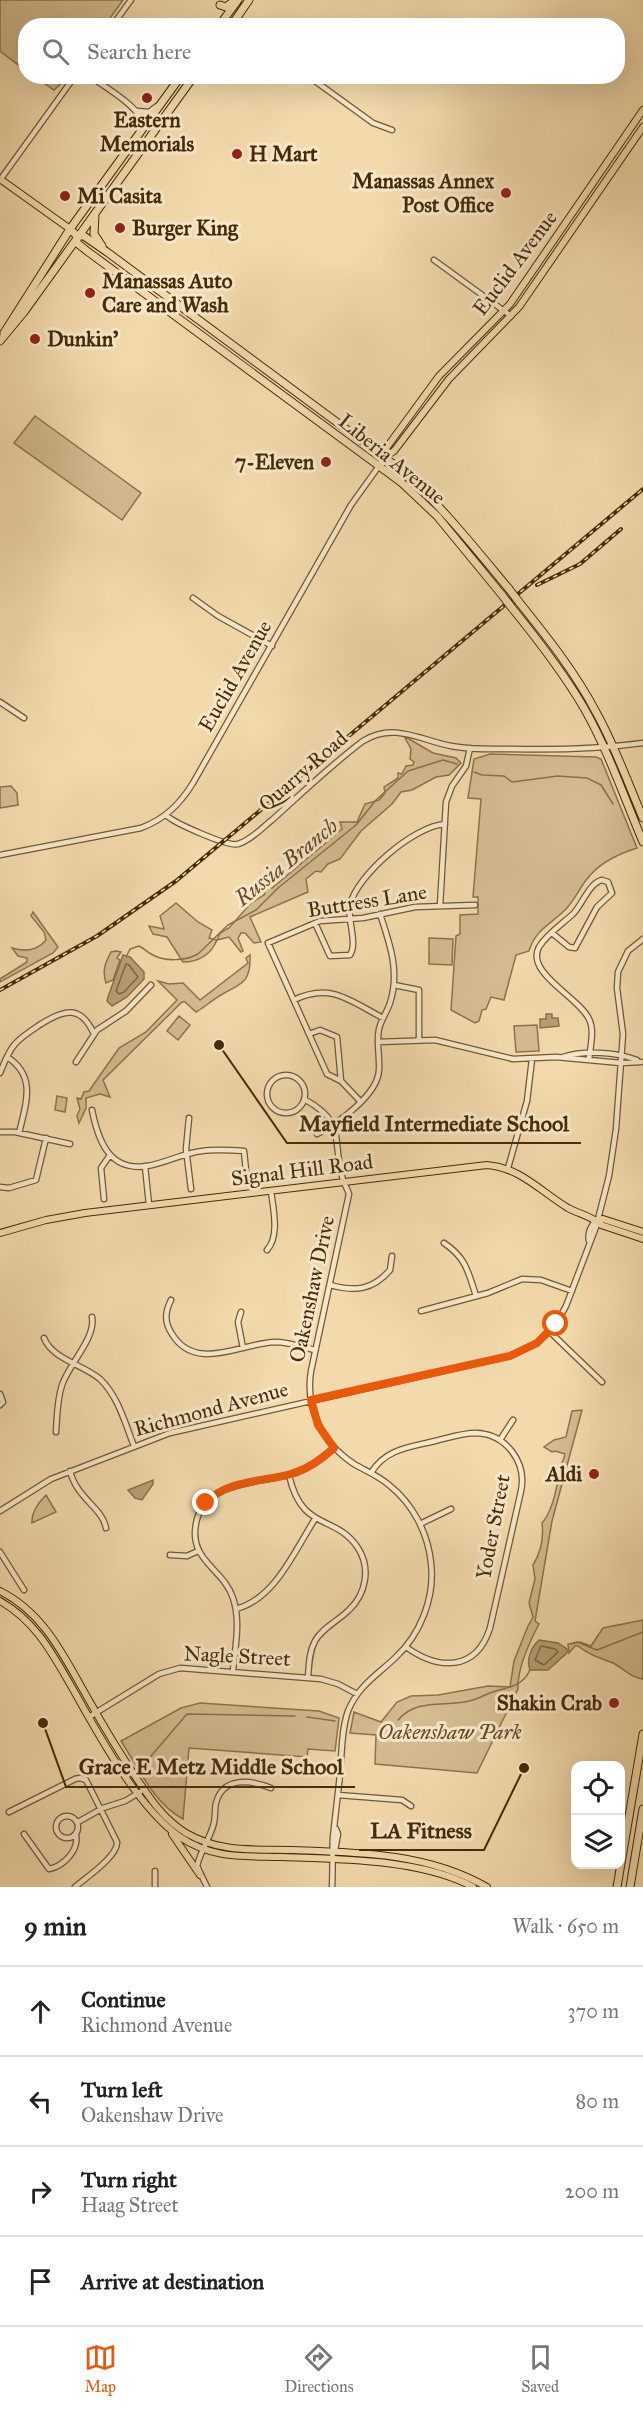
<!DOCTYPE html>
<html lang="en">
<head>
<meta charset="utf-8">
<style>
  body { margin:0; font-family:"IM FELL Great Primer",serif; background:#f2f2f2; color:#222 }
  .controls { position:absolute; right:18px; bottom:18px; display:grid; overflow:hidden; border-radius:12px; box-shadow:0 6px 24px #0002 }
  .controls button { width:54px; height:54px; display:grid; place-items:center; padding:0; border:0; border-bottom:2px solid #e0e0e0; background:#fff; color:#222; font:30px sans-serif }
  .stop { position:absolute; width:18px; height:18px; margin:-14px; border:4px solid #ea580c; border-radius:50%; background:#fff }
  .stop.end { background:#ea580c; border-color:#fff; box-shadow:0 2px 6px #0008 }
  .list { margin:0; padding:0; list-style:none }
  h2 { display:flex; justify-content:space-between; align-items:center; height:78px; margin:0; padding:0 24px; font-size:26px }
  h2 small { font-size:20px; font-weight:400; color:#767676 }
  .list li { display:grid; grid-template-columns:39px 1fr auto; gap:18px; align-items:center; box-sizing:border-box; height:90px; padding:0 24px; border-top:2px solid #e0e0e0 }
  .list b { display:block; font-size:22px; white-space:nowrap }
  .list p { margin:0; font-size:20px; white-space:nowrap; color:#767676 }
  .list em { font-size:20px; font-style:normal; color:#767676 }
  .icon { flex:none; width:33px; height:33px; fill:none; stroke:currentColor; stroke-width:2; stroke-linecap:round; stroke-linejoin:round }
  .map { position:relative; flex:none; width:643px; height:1887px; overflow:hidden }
  .search { position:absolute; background:#fff; box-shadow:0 6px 24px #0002; left:18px; right:18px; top:18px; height:66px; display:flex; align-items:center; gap:15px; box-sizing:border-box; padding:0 21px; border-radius:24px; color:#767676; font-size:22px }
  .sheet { height:438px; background:#fff }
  nav { display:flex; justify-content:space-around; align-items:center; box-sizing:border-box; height:84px; border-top:2px solid #e0e0e0; background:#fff; font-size:16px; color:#767676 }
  nav a { display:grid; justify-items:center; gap:3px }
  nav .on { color:#ea580c }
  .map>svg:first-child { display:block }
</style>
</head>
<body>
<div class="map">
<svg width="643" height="1887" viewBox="0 0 643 1887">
  <rect width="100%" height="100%" fill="#f3daad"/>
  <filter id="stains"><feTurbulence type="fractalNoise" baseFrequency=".00333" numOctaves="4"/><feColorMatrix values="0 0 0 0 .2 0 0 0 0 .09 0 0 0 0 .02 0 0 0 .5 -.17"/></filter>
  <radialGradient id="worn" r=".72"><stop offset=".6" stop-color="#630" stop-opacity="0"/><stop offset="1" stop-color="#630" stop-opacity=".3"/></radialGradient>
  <path fill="#d5bc91" stroke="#8c744c" stroke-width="1.5" d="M0,0h123l-18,25 -79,1 -1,44 -25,-19z
    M35,77h33l-14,13z
    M35,416l106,77 -19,27 -108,-77z
    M404,736l29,17 23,5 5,5 -12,12 -13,2 -24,13 -11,2 -9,12 -31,27 -21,28 -12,5 -7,8 -5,-1 -10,8 2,13 -58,25 11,25 -7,1 -9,-10h-4l-3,5 5,13 -2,1 -12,-15 -12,3c-6,15 -19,22 -34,22l-16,-25 -14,-3 -4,-8 15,3 -4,-13 16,-13 22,19 14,8 -3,8 8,2 3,-7 9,-5 22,-25 13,-8 4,-9 4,2 70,-59 -2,-7h17l8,-18 14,-4 6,-7 -1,-6 14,-9v-5l4,1 4,-8 7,-1 1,-3 -4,-3 1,-10z
    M490,754l106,3 5,2 36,89c-19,6 -38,15 -50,31 -8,10 -13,22 -22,31 -14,14 -30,20 -36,41l-13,4 -12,45 -13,-3 -5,12 -4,1 -3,11 -4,2 -24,-13 5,-74 4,-2v-19l18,-1v-17h-5l8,-98 -13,-1 6,-39z
    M11,786l6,7 1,12 -18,3v-21z
    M33,912l25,35 -5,6 -53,29v-3l27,-17v-4l-9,-2 -6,-8c13,4 25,3 34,-8l-2,-8 -13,-16z
    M429,938l24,1 -1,26 -23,-1z
    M116,951l5,1 -4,6 3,2 -7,20 -7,3c-4,-12 -1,-20 5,-31z
    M250,955c1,29 -9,28 -29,40 -9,5 -16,12 -25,17l-11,-10h-3l-79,78 7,17 -10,-3 -14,4v10l-7,15 -2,-7 3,-7 -3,-11 4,1 3,-7 5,-1 30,-43 27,-16 31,-32 -19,-19 11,3 14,-1 17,17 48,-37 -2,-5z
    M179,1016l11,9 -12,15 -11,-9z
    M537,1025l2,26 -23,1 -2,-26z
    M57,1096l10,2 -2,14 -10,-2z
    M582,1410l-30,111 -17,100 4,3c-10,19 -22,44 -21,65l-41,84 -102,-9 1,-29 -26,-2 4,-21 27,10 16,-20 14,-6 27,-1 50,-9 22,1 4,-26 14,-35 5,-9 -4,-14 6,-24 -2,-14c8,-13 11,-27 9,-42 10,-11 15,-36 17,-50 0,-7 5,-12 6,-19l-10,-3 -3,1 -8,-5 10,-7 12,-3 6,-26z
    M46,1495l10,17 -24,11c-1,-10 7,-21 14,-28z
    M643,1620v59c-12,-1 -20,-11 -30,-16 -13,-5 -24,-8 -35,-17h-3l-6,7 -1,-9 12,-2 11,4 12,-18z
    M200,1703l119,8 20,7 -4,33 -27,-2 -1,8 -118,-9 -6,71c-29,-15 -45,-52 -62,-78l60,-33z"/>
  <path fill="#b89f75" stroke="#8a7149" stroke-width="1.5" d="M123,955l7,2 14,15v7l-17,18 -15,9 -5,-5 1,-4z
    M546,1014h6v4h6l1,8 -19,2v-9h6z
    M153,1480v4l-11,16 -7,-2 -7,-8z
    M539,1640l19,3 9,6v4l-19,17h-18c-4,-10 1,-23 9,-30z"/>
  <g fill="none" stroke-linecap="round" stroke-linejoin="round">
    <path stroke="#7e663e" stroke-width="1.5" d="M126,964l3,1 9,12 -14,15 -5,2 -3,-3z
      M541,1646l14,3 3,3 -14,13 -9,-5z"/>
    <path stroke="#8a7149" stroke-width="1.5" d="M474,772l8,3 22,1 8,6 46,-6 29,2 14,7 12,19
      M127,955l3,-6 9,-3c5,2 8,6 12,8 13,8 35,7 47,0l30,-29 28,-15 22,-22 78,-63 20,-25 32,-29 35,-11 14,4
      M572,1644l5,-2 20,8 46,-18
      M307,1717l28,4
      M398,1720c19,-22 46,-13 71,-19 10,-2 18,-8 27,-10 15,-4 27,-6 34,-21
      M145,1763l42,-49 108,2"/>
    <defs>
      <path id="minor" d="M112,26l19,-26
        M90,76c14,11 53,32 53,50
        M308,76l65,47 19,7
        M137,111l12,1 8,-6
        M0,180l75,-104
        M434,260l77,56
        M193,598l25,18 54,30
        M0,702l24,16
        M166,815c8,8 62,32 72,29 12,-3 25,-17 34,-24 30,-27 59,-55 91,-79 31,-19 57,-1 88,5 20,4 40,3 60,3 44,1 88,0 132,-6
        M0,855l141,-27c24,-9 39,-24 52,-45l158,-278 28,-39
        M440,906l6,-104 6,-16 14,-20 4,-18
        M315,923l15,33 20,-1c8,-12 -3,-35 0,-50 7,-30 64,-79 95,-81
        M552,933l17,14 6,1 22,-41 15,-14 -4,-11 -6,-2c-13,3 -20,25 -29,34 -11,10 -26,20 -34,33 -14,26 40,50 50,72 6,12 1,28 0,41
        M394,985l25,5v49
        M294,1000c37,-18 56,1 89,18
        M309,1034l11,-4 17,7 4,44 19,20
        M378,1042l57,-2 78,19 43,-2 65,6 20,-1
        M7,1057c30,19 19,47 12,76
        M563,1057c21,-7 53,-5 74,3
        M76,1062l21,-32 29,-19 25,-26
        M0,1073c4,-10 8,-21 15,-29 7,-8 17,-14 26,-20 24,-15 40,-19 53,10
        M267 1094a19 19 0 1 1 38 0a19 19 0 1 1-38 0Z
        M341,1081l-14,-7 -59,-131 52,-22 43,-3 52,-11 60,-2
        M304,1099c42,23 28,38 38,77 1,6 5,12 7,18l-38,177c-6,37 11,72 43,93 12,7 25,12 35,21 24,19 39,48 42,78 4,34 -10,71 -36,95 -18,17 -37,28 -47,53 -7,20 -6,43 -8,63 -2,21 -5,43 -7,63 -1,17 0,33 -1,50
        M92,1110c6,30 17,62 55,56 19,-3 36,-13 55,-15 14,-2 28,-1 42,0l3,29
        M189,1118l-3,31 5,40
        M0,1132h15l55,12
        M317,1134c20,-10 61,-39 62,-64 1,-14 -3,-28 0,-41 2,-9 8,-17 11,-26 10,-31 0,-59 -10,-89
        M145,1166l4,39
        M508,1168l19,-67 5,-42
        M0,1187l9,1 27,-8 10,-42
        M104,1199l-3,-31 9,-13
        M589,1241c-2,-8 2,-15 7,-21
        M444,1243c22,15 24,28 32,53
        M267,1250c13,-14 6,-42 4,-59
        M330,1285c25,7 43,5 60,-15l2,-14
        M171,1300c-6,12 -7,22 1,34 24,39 69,9 103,8 13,0 27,5 40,8
        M421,1311l67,-18 34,-14 19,1 31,11
        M241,1312l-3,10 5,26
        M550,1332l52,50
        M44,1338c8,21 40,27 56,41 18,17 25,44 34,67
        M0,1394l3,8 -3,3
        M56,1432c1,-15 1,-32 6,-47 7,-21 34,-47 30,-68
        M500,1440l13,-20
        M70,1471c7,28 32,36 36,57
        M371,1473c14,-24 39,-26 64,-32 13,-3 27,-8 41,-8 30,1 51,29 45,58l-31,137c-14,44 -52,42 -84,19
        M289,1475c13,58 46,38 69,73 13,20 8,46 -9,62 -11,11 -27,18 -34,31 -6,11 -6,24 -7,36
        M0,1511l51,-32 119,-46 340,-77 27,-13 19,-19 10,-18 30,-79 13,-51 7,-47 7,-95 -6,-46 1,-16 10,-21 15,-12
        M420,1524l31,-15
        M0,1552l24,38
        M170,1555l17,1 11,-5
        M236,1609c39,-10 59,-59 79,-90
        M233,1671c2,-24 8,-49 0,-73 -10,-31 -47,-37 -36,-79 12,-40 66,-35 99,-46 15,-6 26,-15 38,-25
        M89,1717l70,-43 21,-6 141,11 17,5 19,10
        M338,1795l64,5 9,6
        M9,1812l66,-33 5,-1 6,2 31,62c1,14 -30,35 -42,45
        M56 1827a11 11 0 1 1 22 0a11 11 0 1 1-22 0Z
        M78,1822l25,-14 22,-7 15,-9
        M24,1834l25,35c15,-3 30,-19 27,-34
        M335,1850l3,-16 -2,-5
        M155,1871v16
        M207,1887l-10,-21c3,-14 12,-26 16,-40 3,-7 1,-15 3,-23 7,-27 35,-23 55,-15"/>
      <path id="major" d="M0,179l70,50
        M385,457l9,-6 55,-72 70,-72 124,-180
        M380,465l5,-7 2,-11 52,-71 71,-72 133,-194
        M596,1220l7,-1 40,13
        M0,1233l46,-13 39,-7 402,-48c34,3 53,26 81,43 11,6 24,8 33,17l42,14
        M0,1591c46,23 65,68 90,111 14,25 29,50 45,74 14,21 28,43 51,57 34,20 68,16 106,17 67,2 136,3 195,37
        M0,1601c37,21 53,54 74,90 25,45 65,118 106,146 32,22 64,19 101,20 58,2 140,2 192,30
        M172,1834l28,41"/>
      <path id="highway" d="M220,5l6,2 8,-6
        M219,26l19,-26
        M231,26l18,-26
        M95,214l-1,20 8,12
        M70,229l7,7h7l23,16 293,217c41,36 74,78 109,120
        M77,236v7l10,8 315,232 35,33 65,79
        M4,333l66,-104 111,-153
        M0,341l24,-29 170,-236
        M519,602c28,35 56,70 77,110 19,34 32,71 47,106
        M512,608c26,32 51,64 72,100 24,42 40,89 59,134
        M617,1887l26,-153
        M630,1887l13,-78"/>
    </defs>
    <use href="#minor" stroke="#705831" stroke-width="7"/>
    <use href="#major" stroke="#442c08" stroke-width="8"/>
    <use href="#highway" stroke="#442c08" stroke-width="9"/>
    <use href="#minor" stroke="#f7e7ca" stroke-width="4.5"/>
    <use href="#major" stroke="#f3daad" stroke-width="6"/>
    <use href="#highway" stroke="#f3daad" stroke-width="7"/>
    <defs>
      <path id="rail" d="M537,585l43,-21 41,-35
        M0,990l97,-54 79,-55 467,-392"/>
    </defs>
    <use href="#rail" stroke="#442c08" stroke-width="4"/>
    <use href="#rail" stroke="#f7e7ca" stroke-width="1.5" stroke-dasharray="4.5" stroke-linecap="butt"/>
    <defs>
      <path id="highway-bridge" d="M509,589l10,13
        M502,595l10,13"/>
    </defs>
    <use href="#highway-bridge" stroke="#442c08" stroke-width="9" stroke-linecap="butt"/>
    <use href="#highway-bridge" stroke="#f3daad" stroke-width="7"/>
  </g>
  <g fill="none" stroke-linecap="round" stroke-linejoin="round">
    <path stroke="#ea580c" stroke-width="8" d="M206,1503c21,-24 60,-21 88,-30 16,-5 28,-14 40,-25l-16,-23 -7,-25 199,-44 27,-13 19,-19"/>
  </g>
  <g fill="#8f2418" stroke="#f7e7ca" stroke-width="2">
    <circle cx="147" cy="98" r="6"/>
    <circle cx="237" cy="154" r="6"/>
    <circle cx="506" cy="193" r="6"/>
    <circle cx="65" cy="196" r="6"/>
    <circle cx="120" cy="228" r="6"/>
    <circle cx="90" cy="293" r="6"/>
    <circle cx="35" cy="339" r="6"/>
    <circle cx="326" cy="462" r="6"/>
    <circle cx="594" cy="1474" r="6"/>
    <circle cx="614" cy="1703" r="6"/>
  </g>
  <g text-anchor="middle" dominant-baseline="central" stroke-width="6" stroke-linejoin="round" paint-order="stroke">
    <g font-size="21" font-weight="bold" fill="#442c08" stroke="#f7e7ca" text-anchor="start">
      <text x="147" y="120" text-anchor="middle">Eastern<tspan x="147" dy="24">Memorials</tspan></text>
      <text x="249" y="154">H Mart</text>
      <text x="494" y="181" text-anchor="end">Manassas Annex<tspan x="494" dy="24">Post Office</tspan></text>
      <text x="77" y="196">Mi Casita</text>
      <text x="132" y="228">Burger King</text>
      <text x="102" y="281">Manassas Auto<tspan x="102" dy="24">Care and Wash</tspan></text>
      <text x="47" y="339">Dunkin'</text>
      <text x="314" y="462" text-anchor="end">7-Eleven</text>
      <text x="582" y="1474" text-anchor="end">Aldi</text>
      <text x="602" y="1703" text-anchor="end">Shakin Crab</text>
    </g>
    <g font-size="21" fill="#442c08" stroke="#f7e7ca">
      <text transform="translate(515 263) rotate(-53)">Euclid Avenue</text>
      <text transform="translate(392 459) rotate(39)">Liberia Avenue</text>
      <text transform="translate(235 676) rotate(-60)">Euclid Avenue</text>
      <text transform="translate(303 771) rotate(-41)">Quarry Road</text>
      <text transform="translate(367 901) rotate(-9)">Buttress Lane</text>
      <text transform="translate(302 1170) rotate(-7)">Signal Hill Road</text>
      <text transform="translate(312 1289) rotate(-78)">Oakenshaw Drive</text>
      <text transform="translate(211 1409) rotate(-15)">Richmond Avenue</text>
      <text transform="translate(493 1527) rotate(-79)">Yoder Street</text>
      <text transform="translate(237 1656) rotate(3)">Nagle Street</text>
    </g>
    <g font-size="21" font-style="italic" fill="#614923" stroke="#f7e7ca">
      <text x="450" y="1732">Oakenshaw Park</text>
    </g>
    <g font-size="22" font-style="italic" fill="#614923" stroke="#f7e7ca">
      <text transform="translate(286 862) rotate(-39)">Russia Branch</text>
    </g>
  </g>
  <path fill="none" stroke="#442c08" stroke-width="2" d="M219 1045L287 1143H581M43 1723L66 1787H355M524 1768L484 1850H359"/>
  <g fill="#442c08" stroke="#f7e7ca" stroke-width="2">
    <circle cx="219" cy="1045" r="6"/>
    <circle cx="43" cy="1723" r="6"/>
    <circle cx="524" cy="1768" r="6"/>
  </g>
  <g font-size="22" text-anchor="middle" font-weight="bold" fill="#442c08" stroke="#f7e7ca" stroke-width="6" stroke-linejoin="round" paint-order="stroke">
    <text x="434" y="1131">Mayfield Intermediate School</text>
    <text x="211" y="1774">Grace E Metz Middle School</text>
    <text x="421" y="1838">LA Fitness</text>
  </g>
  <rect width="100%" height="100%" filter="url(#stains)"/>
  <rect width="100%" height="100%" fill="url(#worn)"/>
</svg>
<div class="controls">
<button><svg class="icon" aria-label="locate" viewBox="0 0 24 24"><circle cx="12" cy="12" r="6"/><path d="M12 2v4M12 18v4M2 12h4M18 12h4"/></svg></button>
<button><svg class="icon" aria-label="layers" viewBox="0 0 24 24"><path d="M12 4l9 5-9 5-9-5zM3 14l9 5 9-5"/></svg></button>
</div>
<div class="stop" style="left:556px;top:1324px"></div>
<div class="stop end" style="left:206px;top:1503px"></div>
<div class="search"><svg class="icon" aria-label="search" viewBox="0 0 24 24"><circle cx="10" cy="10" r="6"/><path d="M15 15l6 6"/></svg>Search here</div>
</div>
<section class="sheet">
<h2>9 min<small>Walk · 650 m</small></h2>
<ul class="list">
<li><svg class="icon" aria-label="ahead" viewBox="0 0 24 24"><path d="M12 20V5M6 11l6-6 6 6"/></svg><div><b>Continue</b><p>Richmond Avenue</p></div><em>370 m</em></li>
<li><svg class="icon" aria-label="left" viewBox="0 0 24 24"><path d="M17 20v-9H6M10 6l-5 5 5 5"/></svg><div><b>Turn left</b><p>Oakenshaw Drive</p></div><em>80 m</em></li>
<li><svg class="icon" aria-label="right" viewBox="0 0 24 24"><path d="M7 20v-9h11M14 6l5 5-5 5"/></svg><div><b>Turn right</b><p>Haag Street</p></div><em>200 m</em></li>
<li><svg class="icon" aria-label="arrive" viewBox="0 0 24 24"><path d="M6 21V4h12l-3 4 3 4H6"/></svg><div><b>Arrive at destination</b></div></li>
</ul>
</section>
<nav>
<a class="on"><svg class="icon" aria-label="map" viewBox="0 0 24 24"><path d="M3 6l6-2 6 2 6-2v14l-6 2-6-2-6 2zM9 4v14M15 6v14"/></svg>Map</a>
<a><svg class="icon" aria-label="directions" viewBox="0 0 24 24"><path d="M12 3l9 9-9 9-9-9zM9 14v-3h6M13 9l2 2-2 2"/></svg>Directions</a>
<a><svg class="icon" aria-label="saved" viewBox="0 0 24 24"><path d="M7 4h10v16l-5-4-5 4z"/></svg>Saved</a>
</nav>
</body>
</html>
